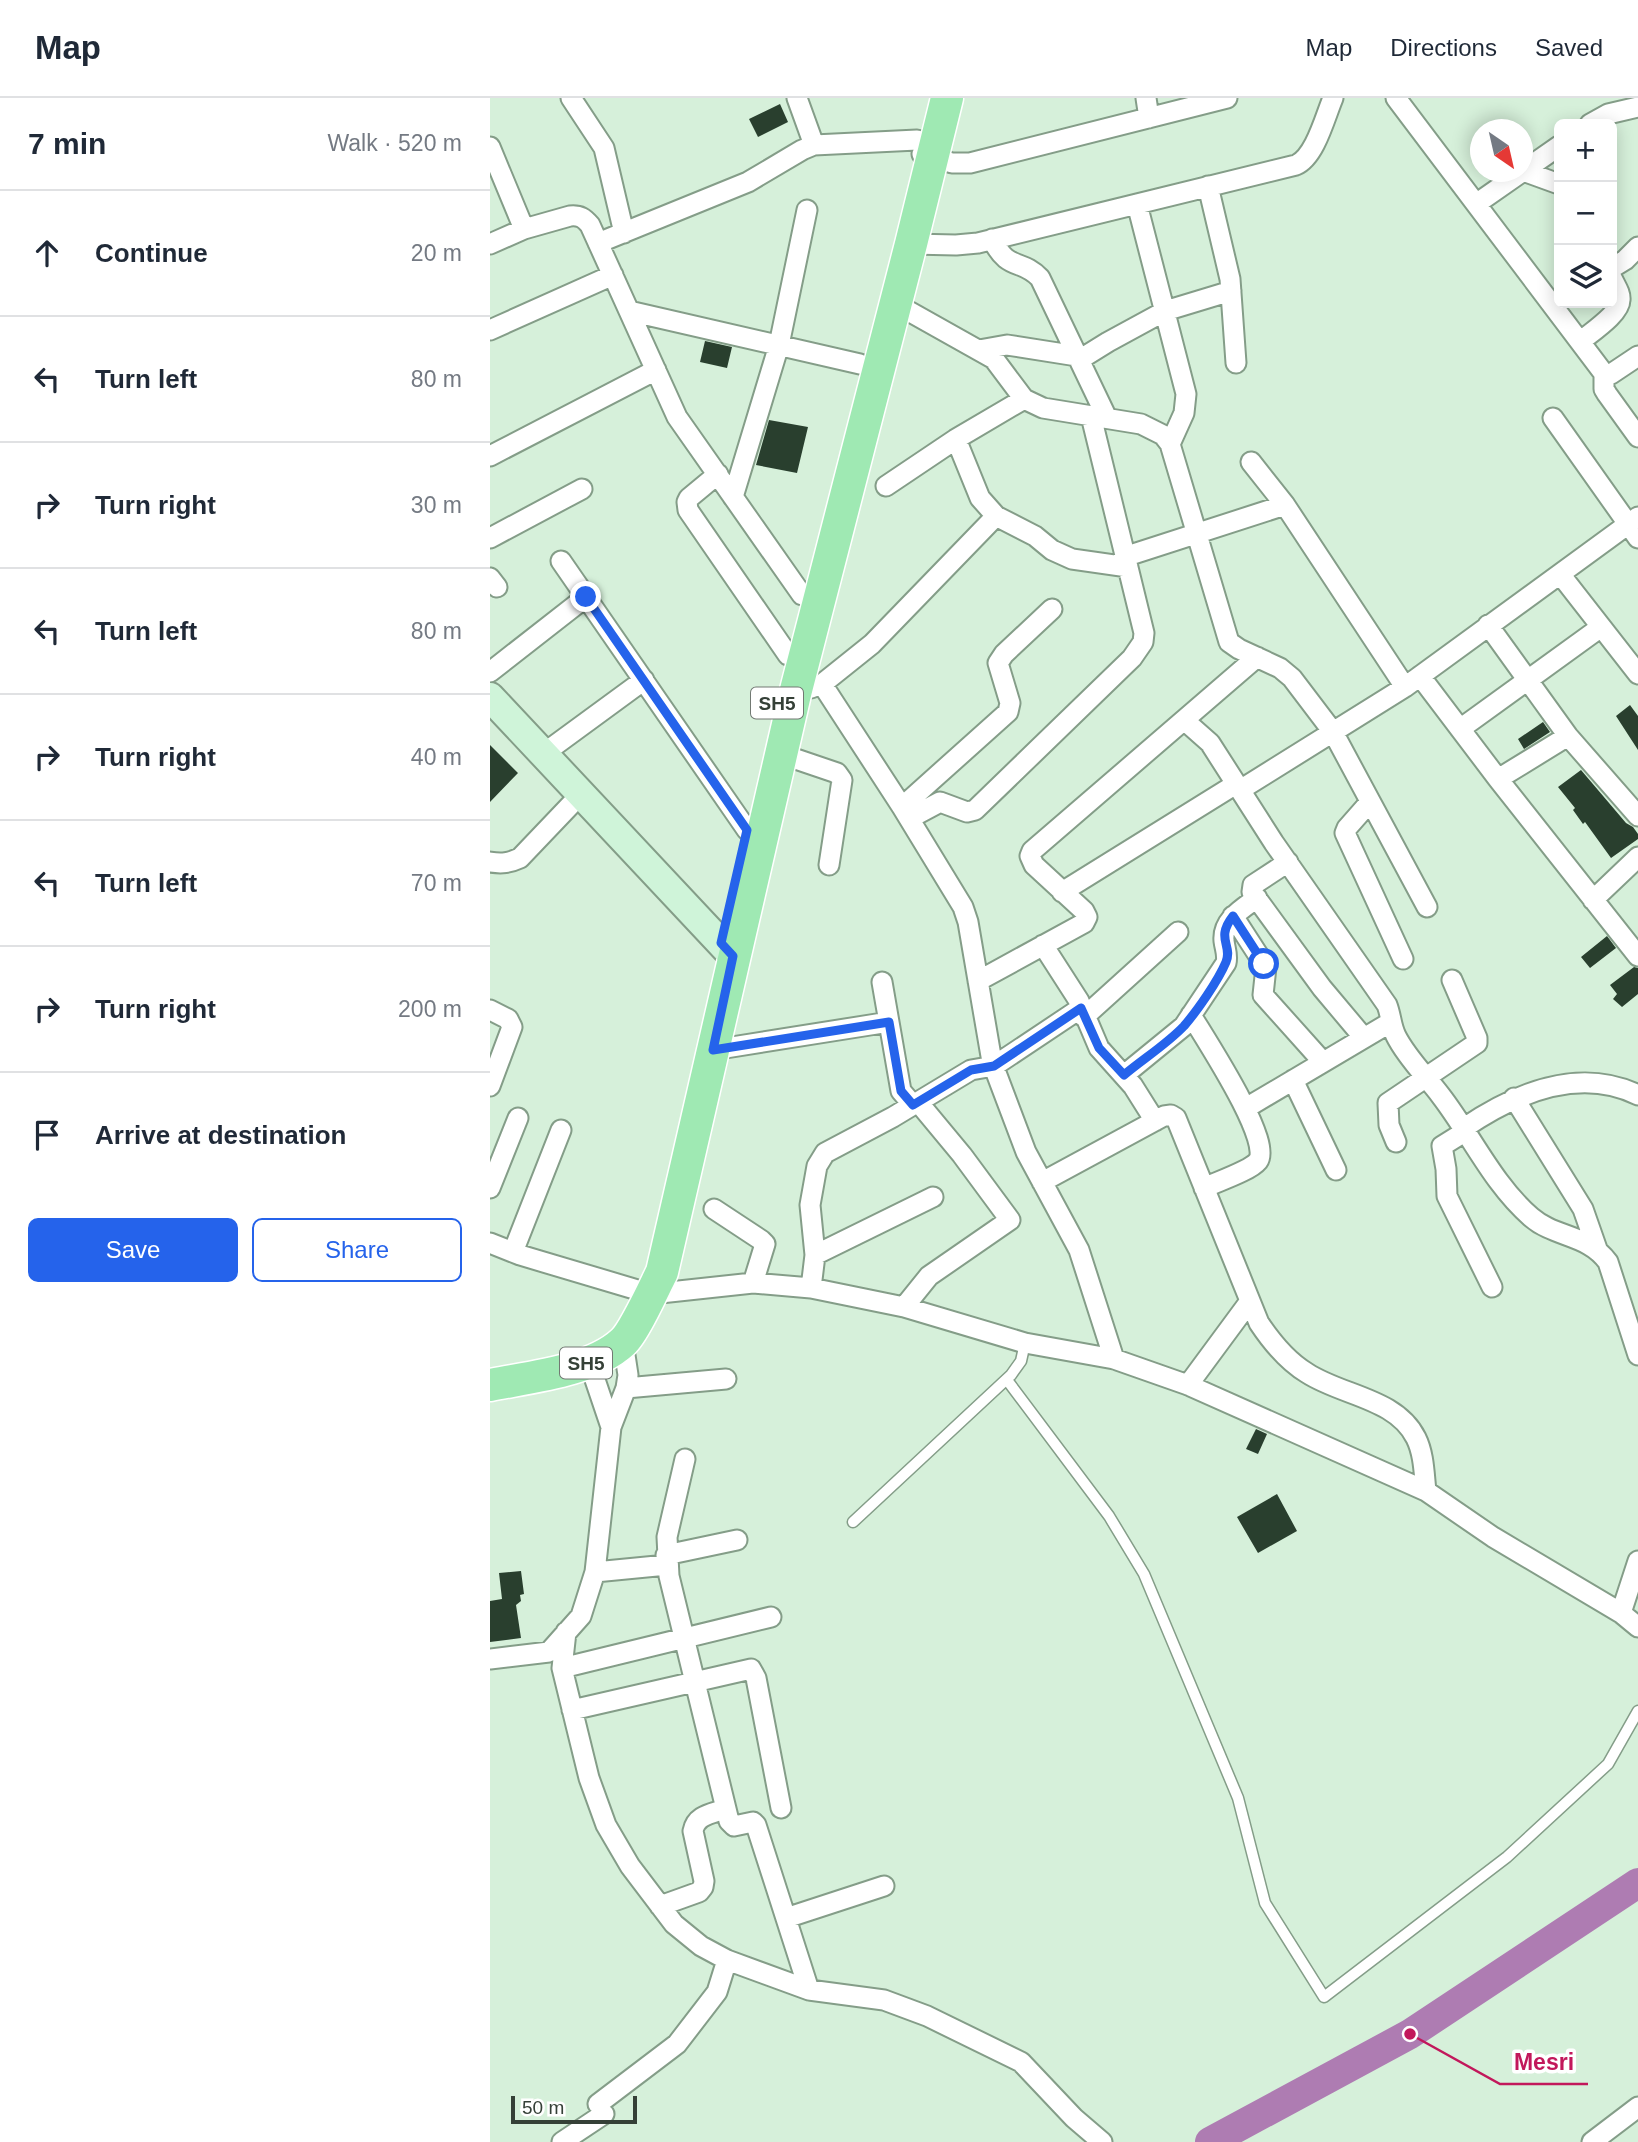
<!DOCTYPE html>
<html lang="en">
<head>
<meta charset="utf-8">
<style>
  body { margin:0; font-family:Arial,sans-serif; background:#f6f6f7; color:#1f2937 }
  .controls { position:absolute; right:21px; top:21px; display:grid; overflow:hidden; border-radius:10px; box-shadow:0 4px 18px #0003 }
  .controls button { width:63px; height:63px; display:grid; place-items:center; padding:0; border:0; border-bottom:2px solid #e0e1e3; background:#fff; color:#1f2937; font:35px sans-serif }
  .compass { position:absolute; left:980px; top:21px; width:63px; height:63px; border-radius:50%; background:#fff; box-shadow:0 4px 18px #0003; rotate:146deg }
  .scale { position:absolute; left:21px; bottom:18px; width:126px; box-sizing:border-box; padding-left:7px; border:4px solid #354037; border-top:0; font-size:19px; line-height:24px; white-space:nowrap; color:#354037; -webkit-text-stroke:5px #fff; paint-order:stroke }
  .stop { position:absolute; width:21px; height:21px; margin:-16px; border:5px solid #2563eb; border-radius:50%; background:#fff }
  .stop.end { background:#2563eb; border-color:#fff; box-shadow:0 2px 7px #0008 }
  .list { margin:0; padding:0; list-style:none }
  h2 { display:flex; justify-content:space-between; align-items:center; height:91px; margin:0; padding:0 28px; font-size:30px }
  h2 small { font-size:23px; font-weight:400; color:#747a83 }
  .list li { display:grid; grid-template-columns:46px 1fr auto; gap:21px; align-items:center; box-sizing:border-box; height:126px; padding:0 28px; border-top:2px solid #e0e1e3 }
  .list b { display:block; font-size:26px; white-space:nowrap }
  .list em { font-size:23px; font-style:normal; color:#747a83 }
  .actions { display:flex; gap:14px; padding:21px 28px }
  .actions a { flex:1; padding:16px 0; border:2px solid #2563eb; border-radius:10px; text-align:center; font-size:24px; color:#2563eb }
  .actions .main { background:#2563eb; color:#fff }
  .icon { flex:none; width:38px; height:38px; fill:none; stroke:currentColor; stroke-width:2; stroke-linecap:round; stroke-linejoin:round }
  .map { position:relative; flex:none; width:1148px; height:2044px; overflow:hidden }
  header { display:flex; align-items:center; gap:42px; box-sizing:border-box; height:98px; padding:0 35px; background:#fff; border-bottom:2px solid #e0e1e3 }
  header strong { font-size:33px }
  nav { display:flex; gap:38px; margin-inline-start:auto; font-size:24px }
  main { display:flex }
  aside { flex:1; background:#fff }
  .map>svg:first-child { display:block }
</style>
</head>
<body>
<header>
<strong>Map</strong>
<nav><a>Map</a><a>Directions</a><a>Saved</a></nav>
</header>
<main>
<aside>
<h2>7 min<small>Walk · 520 m</small></h2>
<ul class="list">
<li><svg class="icon" aria-label="ahead" viewBox="0 0 24 24"><path d="M12 20V5M6 11l6-6 6 6"/></svg><div><b>Continue</b></div><em>20 m</em></li>
<li><svg class="icon" aria-label="left" viewBox="0 0 24 24"><path d="M17 20v-9H6M10 6l-5 5 5 5"/></svg><div><b>Turn left</b></div><em>80 m</em></li>
<li><svg class="icon" aria-label="right" viewBox="0 0 24 24"><path d="M7 20v-9h11M14 6l5 5-5 5"/></svg><div><b>Turn right</b></div><em>30 m</em></li>
<li><svg class="icon" aria-label="left" viewBox="0 0 24 24"><path d="M17 20v-9H6M10 6l-5 5 5 5"/></svg><div><b>Turn left</b></div><em>80 m</em></li>
<li><svg class="icon" aria-label="right" viewBox="0 0 24 24"><path d="M7 20v-9h11M14 6l5 5-5 5"/></svg><div><b>Turn right</b></div><em>40 m</em></li>
<li><svg class="icon" aria-label="left" viewBox="0 0 24 24"><path d="M17 20v-9H6M10 6l-5 5 5 5"/></svg><div><b>Turn left</b></div><em>70 m</em></li>
<li><svg class="icon" aria-label="right" viewBox="0 0 24 24"><path d="M7 20v-9h11M14 6l5 5-5 5"/></svg><div><b>Turn right</b></div><em>200 m</em></li>
<li><svg class="icon" aria-label="arrive" viewBox="0 0 24 24"><path d="M6 21V4h12l-3 4 3 4H6"/></svg><div><b>Arrive at destination</b></div></li>
</ul>
<div class="actions"><a class="main">Save</a><a>Share</a></div>
</aside>
<div class="map">
<svg width="1148" height="2044" viewBox="0 0 1148 2044">
  <rect width="100%" height="100%" fill="#d6f0da"/>
  <g fill="none" stroke-linecap="round" stroke-linejoin="round">
    <path stroke="#ae7cb2" stroke-width="30" d="M720,2044l200,-108 228,-151"/>
  </g>
  <path fill="#293f2e" d="M290,6l8,18 -30,15 -9,-18z
    M215,243l27,6 -5,21 -27,-6z
    M279,322l39,7 -11,46 -41,-8z
    M1140,607l8,11v34l-22,-34z
    M1053,624l7,10 -26,17 -6,-10z
    M0,647l28,28 -28,29z
    M1091,672l45,53 7,4 5,7v5l-27,19 -26,-36 -2,2 -10,-14 2,-2 -17,-21z
    M1117,838l9,12 -26,20 -9,-11z
    M1144,869l4,1v26l-16,13 -9,-8 4,-5 -7,-9z
    M766,1331l11,5 -9,20 -12,-5z
    M787,1396l20,37 -39,22 -21,-36z
    M31,1473l3,23 -4,1 1,6 -5,4 5,33 -31,4v-41l12,-2 -3,-26z"/>
  <g fill="none" stroke-linecap="round" stroke-linejoin="round">
    <defs>
      <path id="lane" d="M517,1282l102,136 35,58 94,224 27,105 59,94 183,-140 101,-93 30,-53
        M363,1424l158,-147 10,-14 4,-18"/>
      <path id="street" d="M81,0l33,50 20,85
        M307,0l17,47
        M656,0l3,20
        M906,0l206,273 5,4 4,-1 27,-18
        M1100,26l18,-10 30,-7
        M0,49l34,82
        M432,56l30,9h18l257,-65
        M1033,73l36,13
        M718,88l22,93 6,84
        M647,106l49,190 -2,19 -14,31
        M986,106l83,-58
        M502,141c16,33 29,19 48,39l67,140
        M108,145l150,-61 54,-32 12,-5 103,-5
        M0,146l34,-15 46,-13c10,-1 14,2 20,9l87,192 125,178
        M421,146l45,1 22,-2 318,-78c19,-8 29,-48 37,-67
        M1122,170l13,-8 13,-13
        M406,206l98,55 30,40 19,9 98,16 22,11 7,9 59,198 10,7 41,19 12,10 41,54 94,175
        M139,213l231,53
        M0,232l123,-55
        M1090,244c10,-9 40,-28 40,-42 1,-7 -5,-15 -8,-22
        M489,252l28,-5 70,11
        M589,262l29,-18 57,-31 66,-20
        M1114,276v15l3,5 31,43
        M1063,320l85,120
        M466,341l24,59 16,18 39,20 17,14 20,9 56,8
        M0,358l166,-86
        M761,364l34,43 120,182
        M228,376l-29,24 -2,4 1,8 100,145
        M396,388l70,-47 68,-40
        M243,399l46,-152 28,-135
        M0,440l92,-49
        M634,459l161,-52
        M71,463l186,269
        M1070,476l78,100
        M0,480l7,9
        M998,527l80,111 70,80
        M0,574l96,-75
        M930,578l78,103 140,177
        M332,586l80,123 61,100 5,15 24,140 34,90 53,98 35,109
        M321,590l11,-4 50,-40 124,-128
        M694,622l26,23 64,100 113,162c4,10 4,21 9,31 11,22 30,40 45,60 30,39 52,88 90,121 24,21 57,17 77,45l30,93
        M970,631l141,-102
        M53,656l101,-74
        M291,656l56,19 5,7 -13,85
        M1008,681l70,-43
        M750,692l165,-103 233,-170
        M879,705l-22,25 -2,5 58,126
        M412,709l106,-95 2,-9 -12,-40 6,-9 48,-45
        M420,720l30,-16 27,10 8,-2 157,-152 11,-16 1,-9 -53,-217
        M0,764c12,2 19,1 30,-4l61,-64
        M798,764l-35,23 -1,7 70,96 42,50
        M572,794l174,-108
        M1103,802l45,-43
        M743,818l33,51 -3,28 60,67
        M553,847l36,56 20,47 34,38 22,35
        M488,883l106,-58 3,-6 -3,-6 -50,-46 -4,-9 2,-5 225,-194
        M392,884l19,109 12,14
        M0,912l18,9 4,8 -22,59
        M701,917c13,22 82,126 67,146 -8,10 -42,21 -54,27
        M594,919l94,-85
        M223,952l176,-28
        M634,977l60,-49 42,-63c2,-8 -1,-14 -2,-22 -2,-21 18,-32 33,-43
        M803,982l43,90
        M1024,1000l69,111 14,40
        M756,1010l145,-86
        M974,1030c50,-34 115,-62 174,-33
        M976,1033l-24,15 4,23 1,27 45,91
        M906,1044l-7,-17 -1,-22 89,-60v-5l-25,-58
        M552,1084l122,-66 7,-1 5,3 83,205c12,18 28,38 48,50 35,23 89,25 109,65 8,16 8,36 10,53
        M0,1090l28,-70
        M224,1111l47,31 4,4 -12,39
        M0,1145l30,12 131,39 102,-11 58,5 93,19 121,36 89,16 74,26 238,106 67,46 128,76 17,14
        M23,1154l48,-122
        M325,1157l118,-58
        M321,1190l4,-33 -5,-50 7,-39 8,-13 68,-36 78,-47 23,-4 87,-58
        M414,1209l25,-31 81,-56 -48,-65 -44,-53
        M99,1264l22,65
        M698,1287l62,-84
        M136,1290l100,-9
        M195,1361l-18,78 2,39 60,245 5,5 19,-4 3,3 53,165
        M176,1457l71,-15
        M105,1474l72,-7
        M1131,1515l17,-52
        M76,1534l-4,36 27,110 17,47 24,41 44,58 27,22 26,14 82,30 75,10 43,16 94,46 53,56 28,24
        M0,1561l59,-7 32,-36 14,-44 16,-145 15,-39 2,-13 -5,-33
        M72,1570l209,-51
        M82,1612l179,-41 5,9 25,130
        M170,1808l39,-14 4,-5 1,-6 -11,-50c3,-16 18,-17 32,-22
        M296,1820l98,-32
        M108,2006l79,-60 40,-52 10,-32
        M72,2044l42,-28
        M1102,2044l46,-35"/>
      <path id="secondary" d="M0,599l243,259"/>
      <path id="primary" d="M0,1287c40,-8 102,-14 133,-43 11,-10 31,-54 39,-70l133,-578 116,-450 36,-146"/>
    </defs>
    <use href="#lane" stroke="#849d88" stroke-width="13"/>
    <use href="#street" stroke="#849d88" stroke-width="23"/>
    <use href="#secondary" stroke="#849d88" stroke-width="32"/>
    <use href="#primary" stroke="#fff" stroke-width="35"/>
    <use href="#lane" stroke="#fff" stroke-width="10"/>
    <use href="#street" stroke="#fff" stroke-width="19"/>
    <use href="#secondary" stroke="#cff4d9" stroke-width="28"/>
    <use href="#primary" stroke="#9fe9b3" stroke-width="32"/>
  </g>
  <g fill="none" stroke-linecap="round" stroke-linejoin="round">
    <path stroke="#2563eb" stroke-width="9" d="M96,499l161,233 -26,113 12,13 -20,94 176,-28 12,69 12,14 58,-35 23,-4 87,-58 18,40 25,27c19,-16 43,-31 60,-49 13,-15 34,-45 42,-64 7,-17 -11,-23 7,-46l31,48"/>
  </g>
  <g text-anchor="middle" dominant-baseline="central" stroke-width="7" stroke-linejoin="round" paint-order="stroke">
    <g fill="#fff" stroke="#727973" stroke-width="2">
      <rect x="261" y="589.5" width="52" height="31" rx="5"/>
      <rect x="70" y="1249.5" width="52" height="31" rx="5"/>
    </g>
    <g font-size="19" font-weight="bold" fill="#354037">
      <text x="287" y="605">SH5</text>
      <text x="96" y="1265">SH5</text>
    </g>
  </g>
  <path fill="none" stroke="#c2185b" stroke-width="2.5" d="M920 1936L1010 1986H1098"/>
  <circle fill="#c2185b" stroke="#fff" stroke-width="2.5" cx="920" cy="1936" r="7"/>
  <g font-size="23" text-anchor="middle" font-weight="bold" fill="#c2185b" stroke="#fff" stroke-width="7" stroke-linejoin="round" paint-order="stroke">
    <text x="1054" y="1972">Mesri</text>
  </g>
</svg>
<div class="controls">
<button>+</button>
<button>−</button>
<button><svg class="icon" aria-label="layers" viewBox="0 0 24 24"><path d="M12 4l9 5-9 5-9-5zM3 14l9 5 9-5"/></svg></button>
</div>
<svg class="compass" viewBox="-18 -18 36 36"><path d="M0-13l5 13h-10z" fill="#e53935"/><path d="M0 13l5-13h-10z" fill="#747a83"/></svg>
<div class="scale">50 m</div>
<div class="stop" style="left:774px;top:866px"></div>
<div class="stop end" style="left:96px;top:499px"></div>
</div>
</main>
</body>
</html>
